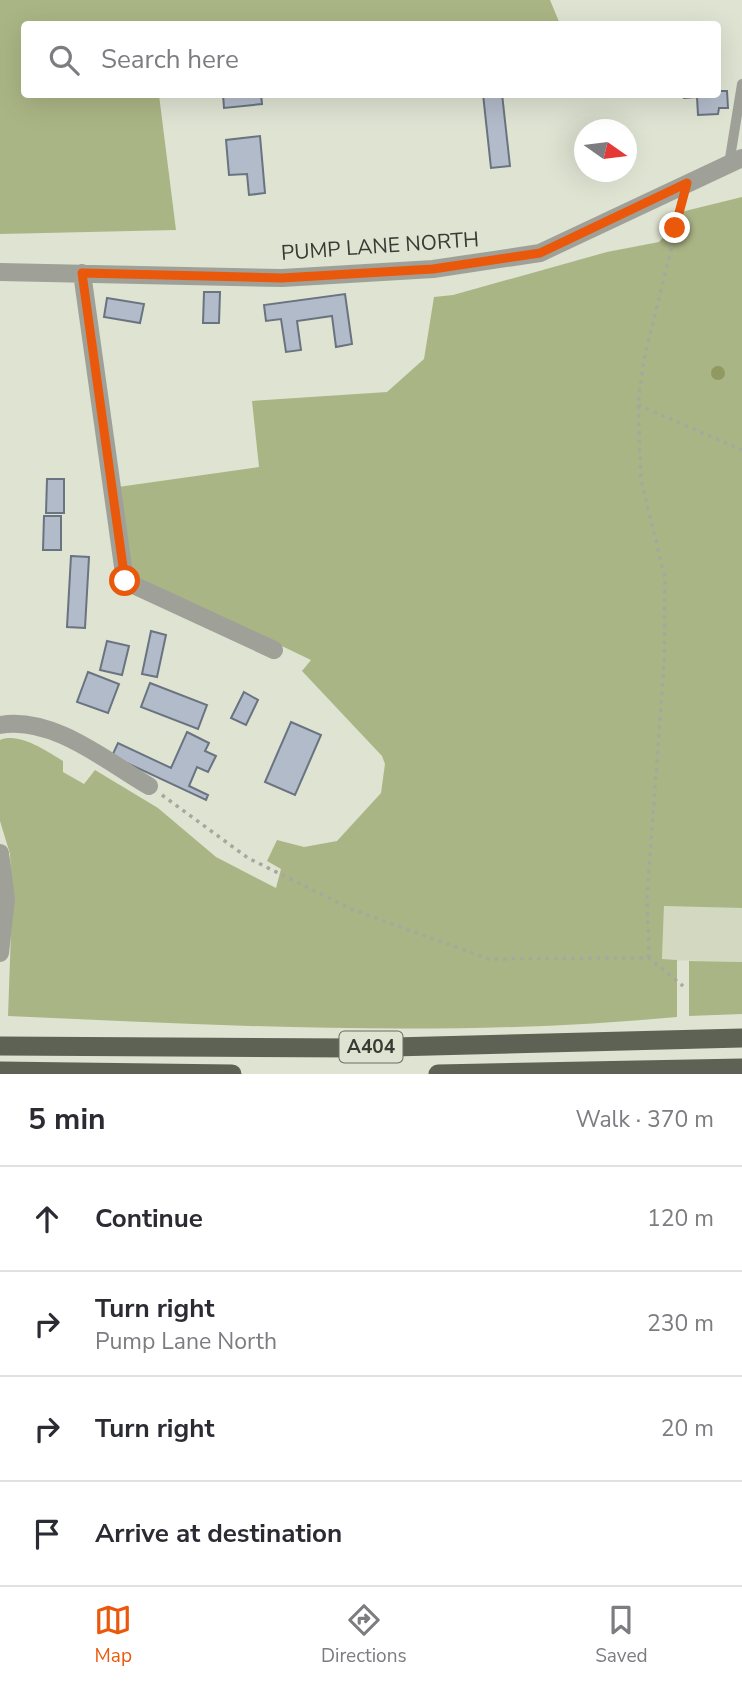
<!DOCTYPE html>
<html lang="en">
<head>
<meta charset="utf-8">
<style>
  body { margin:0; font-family:"Nunito Sans",sans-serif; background:#f2f2f3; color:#2b2b33 }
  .compass { position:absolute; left:574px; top:119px; width:63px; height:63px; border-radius:50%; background:#fff; box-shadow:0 7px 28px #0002; rotate:104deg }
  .stop { position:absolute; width:21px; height:21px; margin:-16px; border:5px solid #ea580c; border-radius:50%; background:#fff }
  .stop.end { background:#ea580c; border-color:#fff; box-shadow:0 2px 7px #0008 }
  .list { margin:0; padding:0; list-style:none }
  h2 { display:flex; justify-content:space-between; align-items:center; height:91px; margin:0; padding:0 28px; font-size:30px }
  h2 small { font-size:23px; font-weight:400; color:#7c7c81 }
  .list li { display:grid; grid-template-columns:46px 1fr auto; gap:21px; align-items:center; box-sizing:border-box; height:105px; padding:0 28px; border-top:2px solid #e1e1e2 }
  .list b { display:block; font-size:26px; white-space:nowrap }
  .list p { margin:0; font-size:23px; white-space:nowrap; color:#7c7c81 }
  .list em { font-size:23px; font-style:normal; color:#7c7c81 }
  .icon { flex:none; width:38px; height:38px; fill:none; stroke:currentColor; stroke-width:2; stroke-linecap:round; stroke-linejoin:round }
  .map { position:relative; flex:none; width:742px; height:1074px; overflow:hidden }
  .search { position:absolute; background:#fff; box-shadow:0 7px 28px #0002; left:21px; right:21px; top:21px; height:77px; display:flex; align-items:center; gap:18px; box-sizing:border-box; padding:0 24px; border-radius:7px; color:#7c7c81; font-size:26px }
  .sheet { height:511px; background:#fff }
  nav { display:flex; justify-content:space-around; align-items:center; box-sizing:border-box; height:98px; border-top:2px solid #e1e1e2; background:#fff; font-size:19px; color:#7c7c81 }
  nav a { display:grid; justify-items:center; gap:4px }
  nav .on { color:#ea580c }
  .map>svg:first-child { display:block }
</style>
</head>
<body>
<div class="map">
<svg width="742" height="1074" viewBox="0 0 742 1074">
  <rect width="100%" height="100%" fill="#dee3d2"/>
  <path fill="#d3d9c1" d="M664,905l78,3v54l-80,-2z"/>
  <path fill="#aab585" d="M0,0h550l10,24h-536v70l135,1 17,135 -176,4z
    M742,197v711l-78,-2 -2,53 15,1v57c-222,21 -446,9 -669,-1l4,-112 -2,-50 -10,-33v-81c20,-8 46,11 63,21v11l21,12 11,-14 63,38 58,49 60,31 5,-19 -14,-8 10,-21 27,7 33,-6 44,-48 4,-29 -3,-8 -80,-85 9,-11 -182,-87 -18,-85 148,-21 -7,-66 135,-9 37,-33 10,-62 19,-2 154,-43 52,-10 14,-15 4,-14z
    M689,961l53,1v52l-53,2z"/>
  <path fill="#b2bbca" stroke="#6a7380" stroke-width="2" d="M718,91h9l1,17h-9l-1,6 -20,1 -1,-18 -13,1 -1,-4h35z
    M223,94h38l1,10 -38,4z
    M483,94h19l8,72 -19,2z
    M260,136l5,57 -16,2 -2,-21 -18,1 -3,-35z
    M204,292h16l-1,31h-16z
    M345,294l7,50 -16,3 -4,-31 -35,5 4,29 -15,2 -5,-33 -15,2 -2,-16z
    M107,298l37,6 -4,19 -36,-6z
    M47,479h17v34h-18z
    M44,516h17v34h-18z
    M71,556l18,1 -4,71 -18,-1z
    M151,631l15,4 -9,42 -15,-3z
    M107,641l22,5 -7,29 -22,-5z
    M88,672l31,12 -11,29 -31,-11z
    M150,683l57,22 -9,24 -57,-22z
    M244,692l14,8 -12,25 -15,-7z
    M291,722l30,13 -26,60 -30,-13z
    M187,732l22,11 -4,8 11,5 -8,16 -11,-5 -8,19 19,9 -2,5 -94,-44 6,-13 53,25z"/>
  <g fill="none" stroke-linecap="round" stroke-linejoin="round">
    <path stroke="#a5a99c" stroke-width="3.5" stroke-dasharray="3.5 5" stroke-linecap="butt" d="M638,405l104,45
      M162,795l86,63 103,51 138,50 160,-1 34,28
      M649,958l-2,-61 17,-232 1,-87 -24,-98 -3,-75 6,-46 38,-154"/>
    <path stroke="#9fa199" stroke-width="10" d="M729,164l13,-80"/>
    <path stroke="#9fa199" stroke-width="18" d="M0,272l282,6 151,-9 107,-16 202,-95
      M82,273l43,308 149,69
      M0,725c53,-9 106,36 149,61
      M0,853l6,46 -6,54"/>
    <path stroke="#5e6254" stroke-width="19" d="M0,1046l354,2 388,-10
      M0,1071l232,3
      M438,1074l304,-6"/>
  </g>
  <circle fill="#8f9961" cx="718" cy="373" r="7"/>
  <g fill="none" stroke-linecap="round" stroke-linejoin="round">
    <path stroke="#ea580c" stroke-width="9" d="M125,581l-43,-308 200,5 151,-9 107,-16 147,-70 -12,45"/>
  </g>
  <g text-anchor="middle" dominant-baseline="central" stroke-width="5" stroke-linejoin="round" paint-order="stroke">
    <rect fill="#dee3d2" stroke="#6a6d63" stroke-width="2" x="339.5" y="1031.5" width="63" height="31" rx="5"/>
    <g font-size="19" font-weight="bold" fill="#383a33">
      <text x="371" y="1047">A404</text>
    </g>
    <g font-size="21" fill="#383a33" stroke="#dee3d2">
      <text transform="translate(380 246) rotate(-4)">PUMP LANE NORTH</text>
    </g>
  </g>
</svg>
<svg class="compass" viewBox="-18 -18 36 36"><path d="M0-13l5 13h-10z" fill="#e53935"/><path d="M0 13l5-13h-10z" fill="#7c7c81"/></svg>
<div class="stop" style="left:125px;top:581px"></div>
<div class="stop end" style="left:675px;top:228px"></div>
<div class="search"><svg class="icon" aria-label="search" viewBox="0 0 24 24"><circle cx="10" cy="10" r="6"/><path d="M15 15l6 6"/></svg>Search here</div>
</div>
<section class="sheet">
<h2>5 min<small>Walk · 370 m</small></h2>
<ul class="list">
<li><svg class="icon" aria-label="ahead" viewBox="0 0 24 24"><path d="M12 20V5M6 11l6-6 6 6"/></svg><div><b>Continue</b></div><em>120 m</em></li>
<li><svg class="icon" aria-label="right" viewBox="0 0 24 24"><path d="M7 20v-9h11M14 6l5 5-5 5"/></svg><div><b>Turn right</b><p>Pump Lane North</p></div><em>230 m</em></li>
<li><svg class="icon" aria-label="right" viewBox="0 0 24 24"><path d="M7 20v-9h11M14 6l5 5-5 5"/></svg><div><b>Turn right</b></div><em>20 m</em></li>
<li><svg class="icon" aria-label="arrive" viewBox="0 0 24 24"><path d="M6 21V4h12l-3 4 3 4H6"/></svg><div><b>Arrive at destination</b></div></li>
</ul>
</section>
<nav>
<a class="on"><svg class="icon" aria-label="map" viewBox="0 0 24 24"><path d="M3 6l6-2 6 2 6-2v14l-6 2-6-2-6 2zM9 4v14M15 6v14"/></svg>Map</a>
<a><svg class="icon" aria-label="directions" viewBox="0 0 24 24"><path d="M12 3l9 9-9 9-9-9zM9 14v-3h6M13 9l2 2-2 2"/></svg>Directions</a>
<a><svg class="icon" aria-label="saved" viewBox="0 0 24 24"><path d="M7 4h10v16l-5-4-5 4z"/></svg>Saved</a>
</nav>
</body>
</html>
